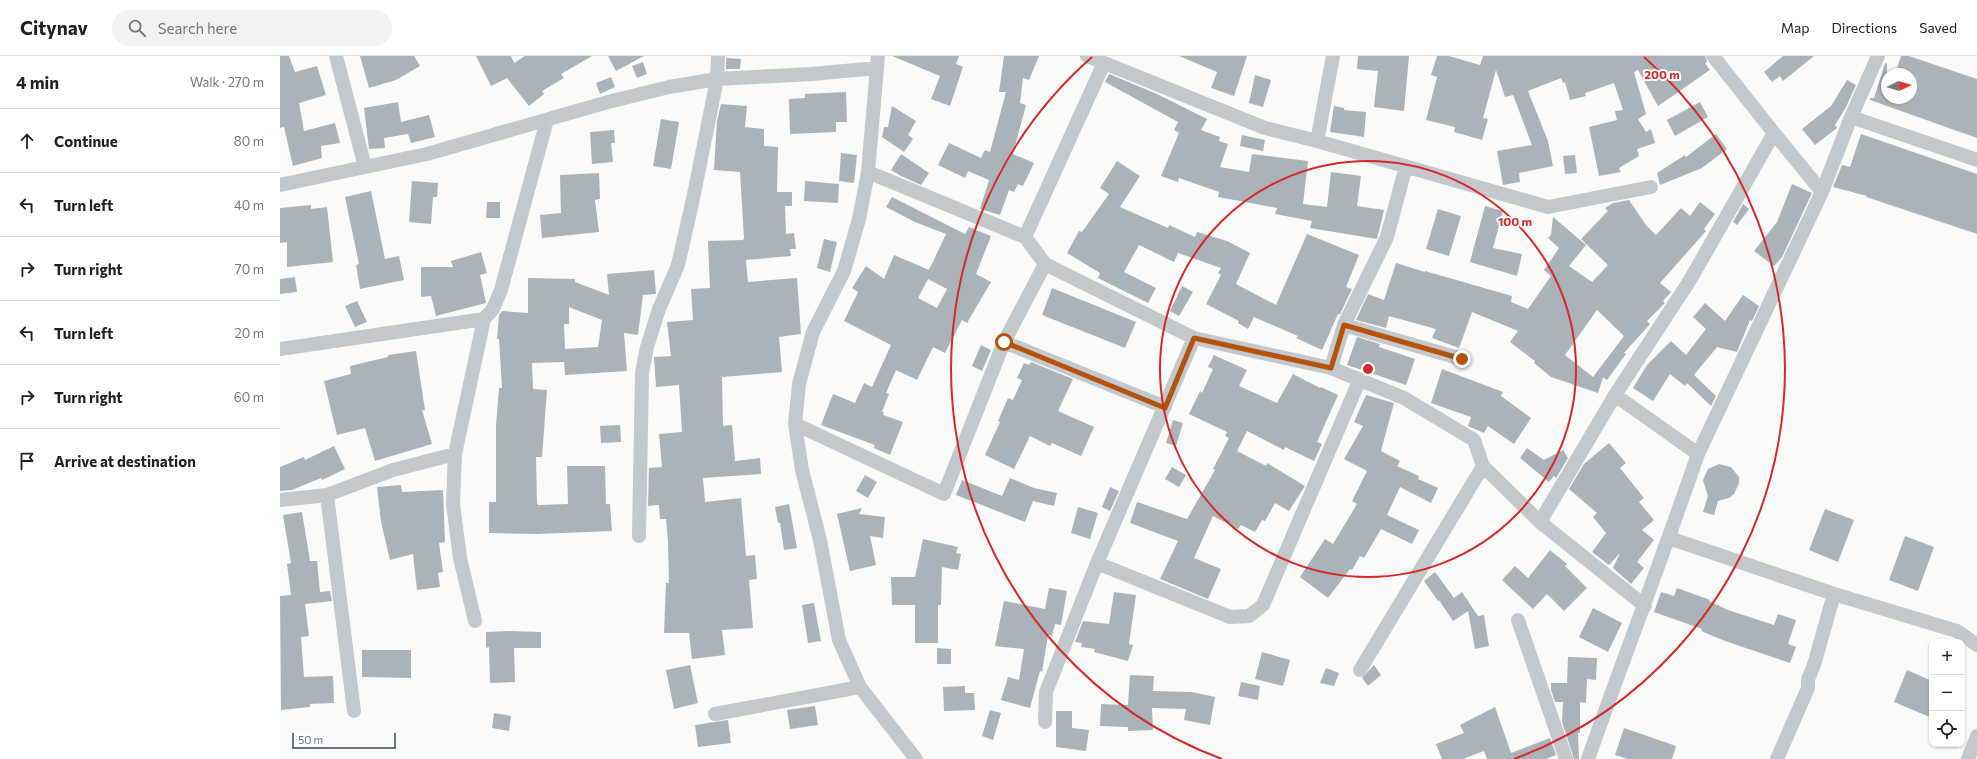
<!DOCTYPE html>
<html lang="en">
<head>
<meta charset="utf-8">
<style>
  body { margin:0; font-family:Commissioner,sans-serif; background:#f2f2f2; color:#202124 }
  .controls { position:absolute; right:12px; bottom:12px; display:grid; overflow:hidden; border-radius:8px; box-shadow:0 1px 3px #0004 }
  .controls button { width:36px; height:36px; display:grid; place-items:center; padding:0; border:0; border-bottom:1px solid #e0e0e0; background:#fff; color:#202124; font:20px sans-serif }
  .compass { position:absolute; left:1601px; top:12px; width:36px; height:36px; border-radius:50%; background:#fff; box-shadow:0 1px 3px #0004; rotate:86deg }
  .scale { position:absolute; left:12px; bottom:10px; width:104px; box-sizing:border-box; padding-left:4px; border:2px solid #657683; border-top:0; font-size:11px; line-height:14px; white-space:nowrap; color:#657683; -webkit-text-stroke:3px #fff; paint-order:stroke }
  .stop { position:absolute; width:12px; height:12px; margin:-9px; border:3px solid #b45309; border-radius:50%; background:#fff }
  .stop.end { background:#b45309; border-color:#fff; box-shadow:0 1px 4px #0008 }
  .list { margin:0; padding:0; list-style:none }
  h2 { display:flex; justify-content:space-between; align-items:center; height:52px; margin:0; padding:0 16px; font-size:17px }
  h2 small { font-size:13px; font-weight:400; color:#757577 }
  .list li { display:grid; grid-template-columns:26px 1fr auto; gap:12px; align-items:center; box-sizing:border-box; height:64px; padding:0 16px; border-top:1px solid #e0e0e0 }
  .list b { display:block; font-size:15px; white-space:nowrap }
  .list em { font-size:13px; font-style:normal; color:#757577 }
  .icon { flex:none; width:22px; height:22px; fill:none; stroke:currentColor; stroke-width:2; stroke-linecap:round; stroke-linejoin:round }
  .map { position:relative; flex:none; width:1697px; height:703px; overflow:hidden }
  header { display:flex; align-items:center; gap:24px; box-sizing:border-box; height:56px; padding:0 20px; background:#fff; border-bottom:1px solid #e0e0e0 }
  header strong { font-size:19px }
  nav { display:flex; gap:22px; margin-inline-start:auto; font-size:14px }
  .search { width:280px; height:36px; background:#f2f2f2; display:flex; align-items:center; gap:10px; box-sizing:border-box; padding:0 14px; border-radius:22px; color:#757577; font-size:15px }
  main { display:flex }
  aside { flex:1; background:#fff }
  .map>svg:first-child { display:block }
</style>
</head>
<body>
<header>
<strong>Citynav</strong>
<div class="search"><svg class="icon" aria-label="search" viewBox="0 0 24 24"><circle cx="10" cy="10" r="6"/><path d="M15 15l6 6"/></svg>Search here</div>
<nav><a>Map</a><a>Directions</a><a>Saved</a></nav>
</header>
<main>
<aside>
<h2>4 min<small>Walk · 270 m</small></h2>
<ul class="list">
<li><svg class="icon" aria-label="ahead" viewBox="0 0 24 24"><path d="M12 20V5M6 11l6-6 6 6"/></svg><div><b>Continue</b></div><em>80 m</em></li>
<li><svg class="icon" aria-label="left" viewBox="0 0 24 24"><path d="M17 20v-9H6M10 6l-5 5 5 5"/></svg><div><b>Turn left</b></div><em>40 m</em></li>
<li><svg class="icon" aria-label="right" viewBox="0 0 24 24"><path d="M7 20v-9h11M14 6l5 5-5 5"/></svg><div><b>Turn right</b></div><em>70 m</em></li>
<li><svg class="icon" aria-label="left" viewBox="0 0 24 24"><path d="M17 20v-9H6M10 6l-5 5 5 5"/></svg><div><b>Turn left</b></div><em>20 m</em></li>
<li><svg class="icon" aria-label="right" viewBox="0 0 24 24"><path d="M7 20v-9h11M14 6l5 5-5 5"/></svg><div><b>Turn right</b></div><em>60 m</em></li>
<li><svg class="icon" aria-label="arrive" viewBox="0 0 24 24"><path d="M6 21V4h12l-3 4 3 4H6"/></svg><div><b>Arrive at destination</b></div></li>
</ul>
</aside>
<div class="map">
<svg width="1697" height="703" viewBox="0 0 1697 703">
  <rect width="100%" height="100%" fill="#fafaf8"/>
  <path fill="#aab3b9" fill-rule="evenodd" d="M0,0h9l6,16 22,-6 9,29 -27,8 5,28 31,-8 5,20 -19,3 1,12 -29,8 -9,-39 -4,1z
    M80,0h54l6,10 -24,14 -27,8z
    M196,0h35l3,7 11,-7h67l-31,18 3,4 -22,13 2,3 -15,12 -22,-28 -16,8z
    M328,0h36l-28,15z
    M612,0h67l-3,8 7,3 -13,39 -19,-7 9,-23z
    M724,0h35l-10,24 -6,-2 -3,25 6,2 -13,49 21,9 -11,23 -5,-2 -4,8 -5,-2 -9,25 -20,-6 9,-29 -21,-9 -3,7 -27,-13 11,-22 32,15 4,-8 5,2 16,-60h-7z
    M899,0h68l-13,40 -23,-8 6,-16z
    M1078,0h51l-5,55 -30,-4 4,-36 -21,-2z
    M1157,0h12l31,9 3,-9h222l2,6 -2,1 5,7 -52,36 -20,-36 -4,2 12,42 -8,5 8,13 5,-3 4,14 -18,6 2,7 -20,12 2,4 -22,4 -10,-49 28,-7 -2,-9 8,-1 -9,-27 -29,10 1,3 -16,4 -5,-18 -2,1 -2,-5 -33,13 20,50 5,25 -34,7 1,9 -17,3 -6,-34 35,-6 -19,-50 -8,2 -9,-27 -13,48 5,1 -6,21 -28,-8 1,-5 -29,-7 11,-43 -6,-2z
    M1503,0h31l-31,25 -3,-5 -8,6 -8,-10z
    M1621,0h8l68,23v59l-107,-38v-2h4l11,-35 2,1v34h24v-24h-16z
    M446,2l15,1 -1,10h-14z
    M363,6l4,12 -10,4 -5,-12z
    M829,18l48,20 50,25 -6,11 19,7 -1,4 9,3 -8,23 29,5 3,-18 56,7 -5,43 24,3 4,-35 30,4 -4,30 27,4 -7,29 -67,-11 2,-7 -37,-7 2,-6 -59,-11 1,-5 -40,-14 -1,4 -17,-6 18,-43 -5,-3 4,-8 -73,-40z
    M975,19l16,5 -8,27 -14,-4z
    M331,21l4,10 -15,7 -4,-11z
    M1567,24l9,5 -10,22 -11,18 2,3 -22,17 -13,-16 29,-23z
    M566,36l1,30h-11v10l-46,2 -1,-35 16,-1v-4z
    M118,46l3,20 28,-7 6,22 -24,6 -3,-9 -24,4 1,10 -16,1 -5,-41z
    M1420,46l8,15 -33,19 -8,-16z
    M441,48l26,2 -2,21 19,2v17l14,1 -1,45h15v14h-7l1,28 8,-1 2,16h-6l1,7 -45,4 2,22 49,-4 4,56 -22,3 3,35 -60,5 1,49 9,-1 3,36 25,-3 1,16 -58,4 2,24 36,-4 5,58 9,-1 2,24 -8,1 4,48 -31,2 3,25 -33,4 -3,-26h-25l2,-50h3l-1,-41 -2,-23h-6l-1,-14 -11,1 1,-38 13,-1 -3,-33 23,-2 -3,-47 -23,2 -2,-30 17,-1 -4,-34 26,-2 -2,-31 19,-1 -2,-47 35,-1 1,-2 -4,-66 -26,-2 3,-49z
    M612,50l24,15 -8,14 5,4 -9,13 -22,-15 2,-10h4z
    M1054,50l10,2v2l22,2 -2,25 -34,-5z
    M381,63l18,3 -8,47 -18,-3z
    M334,74l1,13h-4l2,19 -21,2 -2,-32z
    M1436,78l11,15 -25,19 -42,17 -3,-12 28,-18 1,2z
    M1581,78l116,40v60l-111,-37 1,-1 -34,-9 9,-22 8,2z
    M962,79l23,5 -2,11 -23,-5z
    M561,97l16,2 -3,28 -15,-2z
    M621,98l28,19 -8,12 -20,-9 -10,-6z
    M1295,99l2,18 -12,1 -2,-18z
    M837,105l23,15 -20,31 48,21 1,-3 26,12 2,-5 30,9 23,12 -14,31 40,21 31,-71 52,21 -13,32 6,2 -12,25h-2l-16,36 -26,-12 2,-2 -44,-19 -6,12 -10,-6 1,-2 -33,-17 15,-29 -3,-2 3,-5 -43,-15 -4,9 -35,-17 -15,27 32,16 -8,15 -50,-25 2,-5 -33,-20 12,-22 3,1 27,-38 -9,-6z
    M319,117l1,26 -5,1 4,32 -57,6 -2,-23 21,-2 -1,-38z
    M132,125l26,2 -1,14h-4l-2,27 -22,-2z
    M525,125l34,3 -1,19 -34,-2z
    M1512,128l20,9 -30,64 -8,9 -20,-15 23,-29z
    M91,135l14,68 14,-3 5,24 -44,9 -4,-24 3,-1 -14,-67z
    M612,141l73,37 4,-7 22,9 -15,38 15,8 -24,41 -5,-3 -17,33 -12,-6 -16,33 -21,-10 -10,23 3,1 -7,18h2l-1,3 20,7 -13,33 -16,-7 1,-3 -54,-20 12,-31 22,9 9,-20 8,4 19,-42 -47,-24 14,-29 -6,-4 14,-22 18,13 10,-24 35,15 17,-36 -31,-12 -29,-15zM648,223l19,10 -10,19 -19,-10z
    M1349,144l17,25 10,10 25,-27 9,8 10,-14 15,12 -11,15 2,2 -46,52 11,9 -8,9 2,2 -18,18 3,3 -26,29 2,1 -19,26 -4,-3 -5,16 -47,-16 -17,-14 1,-2 -25,-19 8,-11 -46,-19 -13,36 -27,-10 4,-9 -47,-13 -3,12 -30,-8 12,-26 16,6 12,-37 29,9v-1l87,25 -1,6 17,7 23,-33 -7,-6 15,-22 -11,-10 3,-3 2,-18 33,28 -17,21 23,16 16,-17 -27,-26 27,-28 -3,-3 8,-5zM1317,254l27,26 -31,41 -28,-22z
    M207,146h13v16h-14z
    M1463,148l6,5 -12,16 -4,-3z
    M31,149v4l16,-2 6,55 -46,5v-25l-7,1v-35z
    M1205,150l18,5 -10,37 29,6 -5,22 -47,-14z
    M1158,153l23,7 -12,40 -23,-7z
    M544,183l13,3 -7,30 -13,-4z
    M201,196l6,21 -7,2 6,28 -50,13 -5,-20 -10,1v-30h32l-2,-6z
    M374,214l2,24 -13,1 -5,40 -14,-2 3,38 -62,4 -1,-13 -32,1 1,26 14,1 -5,67h-6l1,46 1,2 30,-1 -1,-38h38l1,38h4l2,27 -75,3 -48,-1v-31h7v-76l3,-38h3l-3,-49h-2l2,-24 3,-4 26,2v-35l47,1v3l34,13 -2,-21zM289,251l33,13 -4,27 -33,2 -1,-25h5z
    M15,221l2,15 -17,2v-15z
    M902,230l11,6 -14,24 -9,-5z
    M772,232l84,34 -11,26 -83,-33z
    M1463,239l16,11 -7,15 -2,-1 -13,32 -20,-5 -23,28 22,21 -5,10 -24,-23 -2,3 -15,-12 -17,27 -20,-13 14,-23 24,-24 15,14 20,-26 -13,-12 12,-14 20,18z
    M77,245l10,21 -12,5 -10,-21z
    M1077,281l23,7 -1,3 36,12 -9,26 -59,-20z
    M701,289l10,5 -9,21 -10,-5z
    M136,295l9,59h-3l10,34 -57,17 -10,-33 -28,7 -13,-54 27,-7 -1,-8 38,-9v-2z
    M934,299l33,15 -8,16 38,17 16,-29 27,14 1,-1 17,8 -21,47 5,2 -8,17 -29,-14 -1,3 -37,-19 -10,20 29,15 1,-3 38,23 -16,25 -14,-8 -10,18 -3,-1 -7,12 -14,-7 -3,4 -25,-13 -19,42 27,11 -13,30 -48,-20 18,-38 -48,-18 7,-21 50,17 28,-49 -2,-1 16,-31 -4,-2 2,-4 -38,-18 11,-23 2,2 11,-24 -5,-2z
    M751,306l42,17 -15,32 36,16 -13,29 -29,-13 -2,3 -20,-10 -16,33 -29,-14 15,-33 -2,-1 10,-23 5,2 9,-20 -5,-2 7,-15 5,2z
    M1162,313l61,23 -2,4 30,22 -17,26 -26,-18 -4,7 -16,-7 3,-9 -40,-14z
    M1086,339l28,8 -13,48 19,10 -3,5 22,10 -1,3 20,9 -7,15 -31,-16 -13,28 32,15 -7,14 -31,-15 -17,29 -4,-2 -8,14 -2,-1 -22,29 -28,-21 25,-38 8,5 24,-40 -5,-3 15,-30 -23,-12 19,-33 -9,-4z
    M893,364l10,3 -7,23 -10,-3z
    M340,369l1,17 -20,1 -1,-17z
    M1329,387l17,20 -6,5 24,30 -5,4 15,18 -12,10 12,10 -17,22 7,6 -13,16 -18,-16 7,-15 -11,12 -17,-13 14,-19 -13,-16 4,-4 -28,-24 15,-25z
    M54,390l11,23 -23,11 -1,-2 -29,12 -12,1v-24l24,-10 1,3z
    M1247,392l17,12 19,-10 5,8 -12,20 -2,-2 -5,6 -29,-24z
    M1439,408l12,3 8,10v6l-5,11 -5,4 -11,3 -4,14 -11,-3 5,-16 -5,-16 5,-11z
    M892,411l14,8 -7,12 -14,-8z
    M585,419l12,7 -9,16 -12,-7z
    M730,422l24,10 23,5 -3,13 -21,-5 -8,21 -69,-27 6,-15 40,16z
    M121,429l1,7 41,-2 2,52 -6,1 4,29 -5,1 2,14 -23,3 -4,-36 -23,6 -9,-38 -4,-35z
    M830,431l9,4 -9,20 -8,-4z
    M509,448l8,44 -13,2 -4,-27h-2l-3,-16z
    M798,451l20,6 -8,26 -19,-6z
    M582,452l-3,6 26,3 -2,21 -13,-2 6,29 -26,6 -13,-57z
    M1545,453l29,11 -16,42 -29,-12z
    M22,456l8,49h7l3,31 10,-1 2,10 -27,3 4,32 -8,1 3,40 29,-1 1,27 -24,1v3l-29,3 -1,-114 11,-1 -4,-31 4,-1 -8,-48z
    M1625,480l29,11 -16,44 -29,-11z
    M643,483l35,8 -2,6 5,1 -3,16 -16,-3 -1,38h-3v38h-23v-38h-23l-1,-28h24z
    M1270,494l17,14 -2,2 22,22 -23,23 -17,-17 -14,15 -31,-29 13,-14 13,12z
    M1155,516l19,26 8,-6 16,24 6,-1 5,31 -14,3 -7,-38 -15,10 -14,-21 -1,1 -14,-20z
    M769,532l18,3 -6,34 -6,-1 -3,12 -4,-1 -6,37 -2,-1 -10,37 -29,-8 7,-23 11,3 5,-31 -29,-3 9,-45 41,8z
    M1397,532l33,12 -1,1 19,9 46,15 4,-11 18,6 -8,24 8,3 -6,16 -65,-22 -24,-10 1,-2 -48,-17 7,-20 13,4z
    M834,536l22,3 -7,49 4,1 -5,16 -34,-9 1,-3 -14,-2 1,-4 -7,-1 8,-21 26,3z
    M534,547l7,38 -13,2 -6,-38z
    M1313,552l29,15 -14,29 -29,-15z
    M229,575l32,1v16h-27l1,34 -25,1 -1,-36 -3,1v-16z
    M657,592l14,1v15h-14z
    M82,594h49v28l-49,-1z
    M982,596l28,8 -7,26 -28,-7z
    M1288,601l29,1 -1,22 -9,-1 -1,24 -6,-1v31h-2l1,26h-5l-12,-37 1,-20h-8l-4,-12v-7h16z
    M410,609l8,38 -24,6 -8,-39z
    M1094,609l7,10 -13,11 -6,-8z
    M1046,612l13,5 -5,13 -14,-3z
    M1627,614l25,11v37l-38,-16z
    M850,619l24,1 -1,15 39,1 23,5 -5,28 -26,-5 2,-11 -34,-1 1,22 -25,1v-4l-28,-1 1,-22 27,1z
    M961,626l19,4 -2,14 -20,-4z
    M685,630v7h9l1,17 -31,1 -1,-24z
    M535,650l3,19 -28,4 -3,-19z
    M1215,651l16,46 39,-15 6,17 -10,4h-59l-3,-8 -21,8h-21l-6,-15 28,-11 -4,-8z
    M710,654l11,3 -8,27 -11,-4z
    M776,655h16v17l17,2 -3,21 -30,-4z
    M214,657l17,3 -2,15 -17,-3z
    M448,664l3,23 -33,4 -3,-22z
    M1344,672l52,18 -4,13h-44l-13,-4z"/>
  <g fill="none" stroke-linecap="round" stroke-linejoin="round">
    <path stroke="#c3c8cc" stroke-width="14" d="M56,0l29,111
      M598,0l-10,116 -9,47 -15,52 -31,61 -14,52 -4,40 7,46 18,70 19,100 21,47 56,72
      M807,0l178,72 52,13 231,66 103,-20
      M1598,0l-27,61 126,43
      M1494,77l48,59 29,-75
      M1037,85l16,-85
      M588,116l157,65 20,27 149,74 137,30 73,30 70,42 9,26 57,56 105,84
      M0,129l147,-31 181,-52 61,-15 48,-8 95,-5 65,-6
      M745,181l79,-174
      M1064,269l43,-88 19,-71
      M724,286l161,65
      M0,293l204,-30
      M1051,312l13,-43 118,34
      M515,368l149,70 60,-152 41,-78
      M1418,398l124,-262
      M47,439l27,216
      M0,444l47,-5 66,-25 62,-16
      M1260,466l75,-127 75,-115 84,-147 -61,-77
      M359,480l3,-163 5,-26 12,-38 19,-44 15,-66 24,-120 1,-23
      M1389,482l165,56 123,37 20,14
      M817,507l133,54 19,-1 14,-11 97,-226
      M1238,564l48,139
      M195,565l-15,-63 -7,-54 2,-50 29,-135 9,-10 8,-19 46,-170
      M1080,614l123,-204
      M435,658l145,-27
      M765,666l1,-30 51,-129 97,-225
      M1308,703c36,-102 75,-203 110,-305l-83,-59
      M1497,703l31,-71v-9l6,-14 20,-71
      M1688,703l9,-23"/>
  </g>
  <g fill="none" stroke-linecap="round" stroke-linejoin="round">
    <path stroke="#b45309" stroke-width="5" d="M724,286l161,66 29,-70 137,30 13,-43 118,34"/>
  </g>
  <g fill="none" stroke="#d62828" stroke-width="2">
    <circle cx="1088" cy="313" r="208"/>
    <path d="M942 703A416 416 0 0 1 812 1M1364 1A416 416 0 0 1 1234 703"/>
  </g>
  <circle cx="1088" cy="313" r="6" fill="#d62828" stroke="#fff" stroke-width="2"/>
  <g font-size="12" text-anchor="middle" font-weight="bold" fill="#d62828" stroke="#fff" stroke-width="4" stroke-linejoin="round" paint-order="stroke">
    <text x="1382" y="23">200 m</text>
    <text x="1235" y="170">100 m</text>
  </g>
</svg>
<div class="controls">
<button>+</button>
<button>−</button>
<button><svg class="icon" aria-label="locate" viewBox="0 0 24 24"><circle cx="12" cy="12" r="6"/><path d="M12 2v4M12 18v4M2 12h4M18 12h4"/></svg></button>
</div>
<svg class="compass" viewBox="-18 -18 36 36"><path d="M0-13l5 13h-10z" fill="#e53935"/><path d="M0 13l5-13h-10z" fill="#757577"/></svg>
<div class="scale">50 m</div>
<div class="stop" style="left:724px;top:286px"></div>
<div class="stop end" style="left:1182px;top:303px"></div>
</div>
</main>
</body>
</html>
